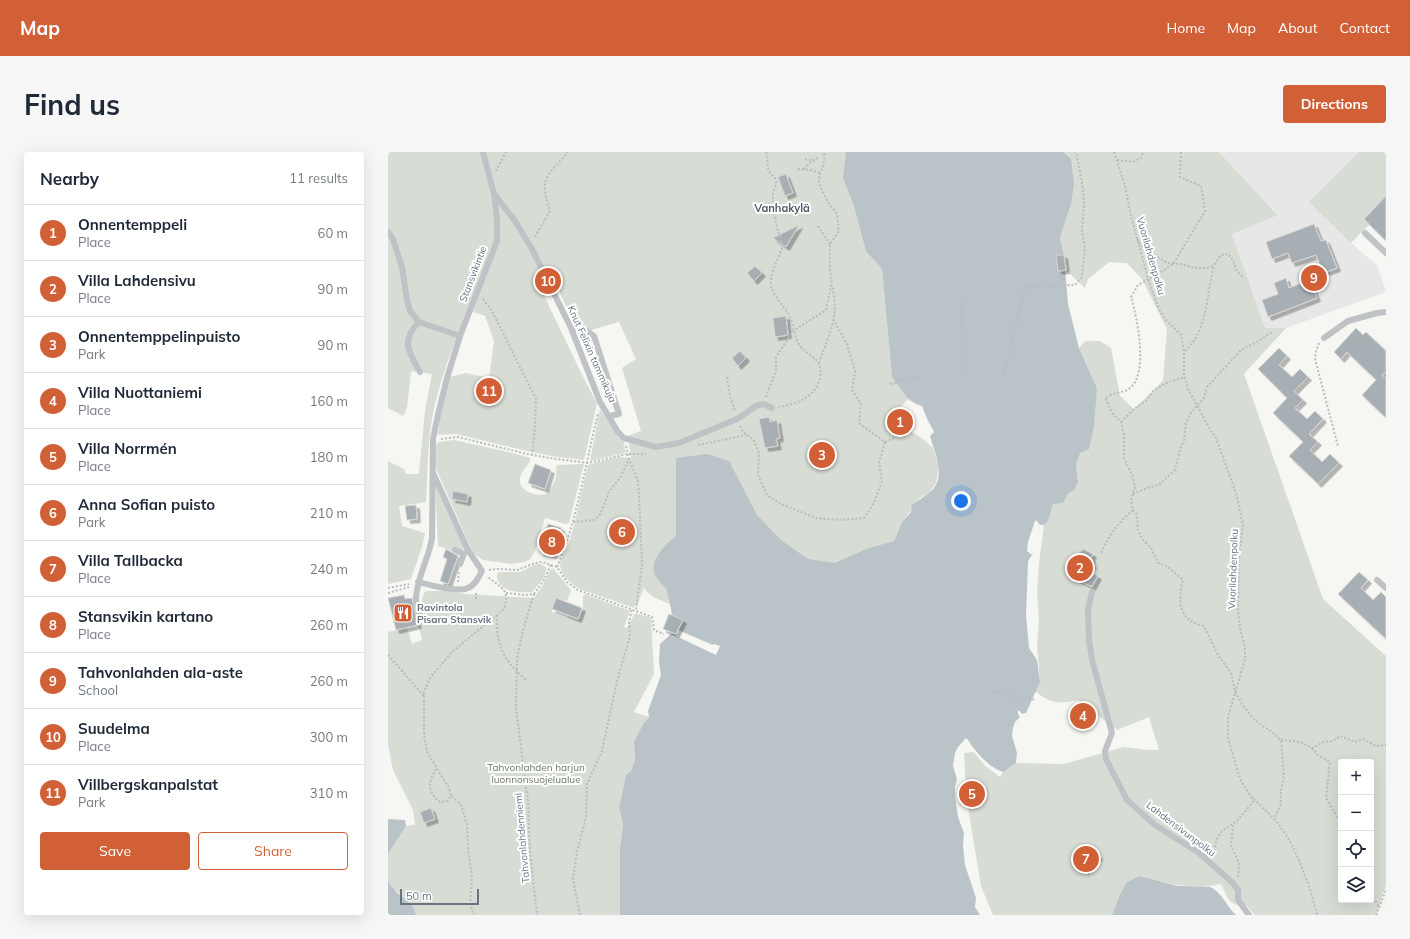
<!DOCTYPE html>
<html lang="en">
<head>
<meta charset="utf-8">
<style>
  body { margin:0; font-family:Mulish,sans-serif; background:#f6f6f7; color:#1f2937 }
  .controls { position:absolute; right:12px; bottom:12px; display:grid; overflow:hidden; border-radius:4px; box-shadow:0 4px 16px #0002 }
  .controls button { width:36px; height:36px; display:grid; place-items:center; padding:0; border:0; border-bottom:1px solid #e0e1e3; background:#fff; color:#1f2937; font:20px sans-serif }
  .scale { position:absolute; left:12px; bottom:10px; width:79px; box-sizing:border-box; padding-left:4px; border:2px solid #687581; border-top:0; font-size:11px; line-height:14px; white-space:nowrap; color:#687581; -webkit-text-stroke:3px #fff; paint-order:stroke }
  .you { position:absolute; left:573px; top:349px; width:14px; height:14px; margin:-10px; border:3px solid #fff; border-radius:50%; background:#1a73e8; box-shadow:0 0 0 6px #1a73e833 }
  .badge { display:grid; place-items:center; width:26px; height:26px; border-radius:50%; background:#d26037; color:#fff; font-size:13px; font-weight:700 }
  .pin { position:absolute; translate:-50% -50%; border:2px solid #fff; box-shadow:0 1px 4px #0006 }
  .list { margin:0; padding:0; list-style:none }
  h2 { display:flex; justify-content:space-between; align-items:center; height:52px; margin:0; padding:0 16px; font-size:17px }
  h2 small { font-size:13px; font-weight:400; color:#747a83 }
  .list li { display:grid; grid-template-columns:26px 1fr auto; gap:12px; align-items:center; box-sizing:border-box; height:56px; padding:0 16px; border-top:1px solid #e0e1e3 }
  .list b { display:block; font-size:15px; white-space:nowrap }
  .list p { margin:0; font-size:13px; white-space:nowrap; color:#747a83 }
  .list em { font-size:13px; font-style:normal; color:#747a83 }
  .actions { display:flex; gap:8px; padding:12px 16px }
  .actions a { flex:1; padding:9px 0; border:1px solid #d26037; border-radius:4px; text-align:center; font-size:14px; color:#d26037 }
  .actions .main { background:#d26037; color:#fff }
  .icon { flex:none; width:22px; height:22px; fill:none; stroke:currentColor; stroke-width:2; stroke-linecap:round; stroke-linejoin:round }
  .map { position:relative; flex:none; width:998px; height:763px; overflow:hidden; border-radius:4px }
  header { display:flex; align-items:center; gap:24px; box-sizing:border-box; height:56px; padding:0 20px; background:#d26037; color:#fff }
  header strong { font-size:19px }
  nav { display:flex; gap:22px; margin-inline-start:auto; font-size:14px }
  .intro { display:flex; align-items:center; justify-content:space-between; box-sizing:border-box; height:96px; padding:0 24px }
  h1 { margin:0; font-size:28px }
  .button { padding:10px 18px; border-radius:4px; background:#d26037; color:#fff; font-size:14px; font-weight:700 }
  main { display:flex; gap:24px; padding:0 24px }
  aside { flex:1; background:#fff; border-radius:4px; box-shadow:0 4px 16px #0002 }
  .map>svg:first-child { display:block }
</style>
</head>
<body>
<header>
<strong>Map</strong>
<nav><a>Home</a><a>Map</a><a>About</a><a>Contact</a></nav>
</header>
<div class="intro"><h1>Find us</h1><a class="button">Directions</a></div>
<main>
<aside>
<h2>Nearby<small>11 results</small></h2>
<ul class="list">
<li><span class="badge">1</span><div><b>Onnentemppeli</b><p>Place</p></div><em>60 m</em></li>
<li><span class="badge">2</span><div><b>Villa Lahdensivu</b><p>Place</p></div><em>90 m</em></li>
<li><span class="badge">3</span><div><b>Onnentemppelinpuisto</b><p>Park</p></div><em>90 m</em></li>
<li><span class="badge">4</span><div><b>Villa Nuottaniemi</b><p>Place</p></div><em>160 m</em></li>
<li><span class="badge">5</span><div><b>Villa Norrmén</b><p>Place</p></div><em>180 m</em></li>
<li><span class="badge">6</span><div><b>Anna Sofian puisto</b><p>Park</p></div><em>210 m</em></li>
<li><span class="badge">7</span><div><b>Villa Tallbacka</b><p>Place</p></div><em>240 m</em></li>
<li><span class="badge">8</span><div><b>Stansvikin kartano</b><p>Place</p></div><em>260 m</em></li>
<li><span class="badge">9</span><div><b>Tahvonlahden ala-aste</b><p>School</p></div><em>260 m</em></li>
<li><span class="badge">10</span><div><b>Suudelma</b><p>Place</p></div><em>300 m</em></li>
<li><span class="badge">11</span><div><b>Villbergskanpalstat</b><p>Park</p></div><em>310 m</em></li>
</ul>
<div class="actions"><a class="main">Save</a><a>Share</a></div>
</aside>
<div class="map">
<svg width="998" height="763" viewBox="0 0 998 763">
  <defs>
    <filter id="shadow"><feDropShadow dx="3.5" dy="3.5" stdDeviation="0" flood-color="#0004"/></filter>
  </defs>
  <rect width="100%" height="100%" fill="#f6f6f3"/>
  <path fill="#e6e7e6" d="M831,0h167v89l-17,-16 -18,18 26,22 9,27 -100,36h-21l-33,-94 46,-20z"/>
  <path fill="#d7dcd4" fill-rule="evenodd" d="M0,0h486l-21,51 13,47 16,19 10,107 16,23 -10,11 -3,14 3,4 12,3 13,8 10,9 6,20 -3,15 -6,9 -10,6 -18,24 -8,19 -19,27 -207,32 2,4c-9,-4 -23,-8 -26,-17l-7,19 -2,-1 -1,3 -54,-19c-8,-5 -18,-12 -20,-23 -1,-7 7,-16 9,-22 7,-26 13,-53 19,-79l14,-4 18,-4 11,1 -3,-22 13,-5 -19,-63 14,-9 -17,-37 -28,8 -16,-6 -27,-55 -13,8 50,104 12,22 -13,57 -27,-3 -30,-6 -71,-17 -18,1 3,-27 9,-31 16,-4 23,5 5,-37 -9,-25 -12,-4 5,-14 -5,-2c-15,37 -30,74 -39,112 -7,31 -6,63 -8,94l-27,4 3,20 23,7 -3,14 -11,32 -23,5v-123l16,8 2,5h13l6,-64 7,-36 -21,-3 -4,37 -4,8 -15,-8z
    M677,0h154l59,63 -46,19 33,94h21l-42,46 79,225 63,57v229l-10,30h-121l-8,-9c-18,0 -19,-7 -26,-22 -28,7 -54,-1 -81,-8l-21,21 -7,18h-119l-12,-29 -14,-85 7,1v-1h4v-14h-12l-2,-34 10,-1 11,14 15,11 3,-5 13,-9 48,1 60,-17 23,3h12l-10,-33 -32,13 -39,-30c-19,4 -27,4 -43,-9l5,-9 -3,-36 2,-27 -2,-27 2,-29 5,-38 4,-4 5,-18h10l5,-9 6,-4 4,-8 -2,-17 21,-77 -18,-40 6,-7h15l11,7 9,48 14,13 29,-28 4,-52 -25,-50 -15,-16 -18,-1 -21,17 -3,9 -19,-18 -2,-15 -4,-17 11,-34v-45zM953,610h30v138h-30z
    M971,0h27v44l-22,23 5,5 -18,19 -42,-41z
    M212,257l18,27 6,5 1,12 -35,8z
    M66,288l58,13 18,5v3c-3,5 -9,11 -10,17 -2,13 16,19 26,16 8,-8 12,-16 10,-28l2,-1 26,-1 -15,59 -3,1 -21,-6 -10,33 -5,8 -5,3 -14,2 -28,-4 -10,-7 -38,-87 1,-21 3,-3z
    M47,327l29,68 -2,7 -24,-8z
    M148,412h4l7,4 -4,11 -11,13c-13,1 -36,0 -35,-18l2,-2h21z
    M165,416l18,22 -4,11 -11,-3 -4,11v3l15,6 1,-2 10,4 5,-11v-13l2,-2 45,17 -6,16 3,1 8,-15 16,5 3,56 -20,38 15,5 -6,7 -9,18 1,18 -4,11 -5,4 -1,5 -6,28 4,16 -2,14 -1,77h-220l-1,-22 -6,-4 -5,-10v-25l18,-28 9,-1 -2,-15 -20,-40 -5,-25v-113l19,-4 5,16 10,-4 -4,-18 8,-1c-2,-10 -8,-21 0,-30h18l21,3 69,4 9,-13 6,-13z"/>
  <path fill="#bac3c8" d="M458,0h218l7,7 3,25 -3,20 -11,34 4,17 4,49 11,44 18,40 -3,38 -5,23 -9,4 -4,12 2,17 -4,8 -6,4 -5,9 -10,1 -5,17 -4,4h-4l-4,-5 -1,1 -7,21 -1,9 5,4 -4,6 -2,55 3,32 8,12 3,22 -14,31 -4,1 -2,-3h-2v3l2,3 -5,5 -2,6 -1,8 5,17 -1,10 -13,9c-12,-4 -24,-16 -31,-26 -2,-3 -3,-6 -6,-8l-8,9 -3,6 -2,13 4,13 -2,8v9l3,21 6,16 -1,13 2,19 11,33 -1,9 5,8h-360v-66l3,-25 -4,-16 6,-28 1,-5 5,-4 4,-11 -1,-18 9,-18 6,-7 -1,-6 13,-36 -2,-13 1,-18 12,-11 4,1 6,-14 -10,-5c-1,-8 -4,-16 -5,-25 -4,-5 -11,-11 -13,-18 -3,-14 12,-28 22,-36v-78l31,-4 22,7 28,54 24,25 27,19 27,4 31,-14 28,-8 8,-19 9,-10 1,-7c5,-4 12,-8 18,-13 17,-14 5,-38 0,-56l4,-4 -1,-2 -5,-9 -6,-15 -6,-2 -8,-5 -16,-22 -10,-108 -16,-18 -13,-48 -10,-25z
    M0,667l17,1 1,6 -18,28z
    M752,724l38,10 32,1c12,5 16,19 26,28h-124l7,-18 8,-15z
    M0,727c1,3 2,6 5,9 7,10 20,13 23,27h-28z"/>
  <path fill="#f6f6f3" d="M290,478l35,15 1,-1 6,2 -4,9 -40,-19z"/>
  <path fill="#a8afb4" stroke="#d7d7d5" filter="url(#shadow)" d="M398,22l7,19 -8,3 -7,-19z
    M998,44v45l-22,-22z
    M926,72l7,17 5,-1 11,28 -14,5 -7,-18 -24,8 -4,-10 -16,6 -6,-17z
    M411,73l-13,22 -13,-9z
    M668,103h8l2,15 -8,1z
    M367,114l7,7 -8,8 -7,-8z
    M898,126l3,10 21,-8 7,18 -49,19 -6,-17 16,-6 -4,-11z
    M398,164l2,19 -13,2 -2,-19z
    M968,176l7,7 3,-3 20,19v21l-4,3 4,4v39l-24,-23 14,-15 -29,-28 -6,7 -7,-7z
    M891,196l8,8 -8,9 13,12 8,-8 8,8 -14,14 9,9 -8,8 12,11 8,-8 8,8 -14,15 9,8 -8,8 12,12 8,-8 9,9 -21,21 -29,-28 14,-14 -30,-29 14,-15 -29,-29z
    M352,199l6,7 -8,8 -6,-8z
    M381,265l1,5 7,-2 3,18 -4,1 2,7 -13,2 -6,-29z
    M147,312l16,6 -6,19 -17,-6z
    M65,339l15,3 -1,8 -15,-3z
    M28,353l1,14 -10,1 -2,-14z
    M160,372l13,4 -8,27 -13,-3z
    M58,397l12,7 -10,28 -8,-3 7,-22 -4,-2z
    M695,397l10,5 -2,4 1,1 -1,4 2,1 -4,7 9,5 -6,11 -25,-13 3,-5 -2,-1 6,-12 2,1z
    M971,420l9,8 -7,8 12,12 8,-8 5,5v42l-48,-45z
    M16,443l1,4 7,-1 6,27 -22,5 -8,-32z
    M168,446l26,10 -4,11 -26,-10z
    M281,462l14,6 -7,14 -13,-5z
    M700,556l5,11 -15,6 -5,-11z
    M590,634v15l-12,1 -1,-15z
    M43,656l4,11 -11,4 -4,-11z
    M696,691l15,13 -8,10 -1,-1 -5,6 -13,-9 5,-6 -2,-2z"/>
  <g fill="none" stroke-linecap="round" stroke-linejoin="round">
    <path stroke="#b9bcbe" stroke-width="2" stroke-dasharray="2 2" stroke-linecap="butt" d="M378,0c3,6 0,15 4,21 2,3 7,5 6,10 0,5 -4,9 -3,14 0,10 2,21 4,31 2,7 6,12 5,20 -3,10 -15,30 -10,41 4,10 13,18 18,28 4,9 4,20 10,29 9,12 23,11 20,31 -3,20 -24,27 -41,30
      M726,0l11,34 6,30 19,69 9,24 6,10 16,16 3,16v23l4,15 23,42 5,7 20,55 7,32 -4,32 -1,51 2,20 5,20v11l-17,58v21l12,41 10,16 27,27 13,19 9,19 11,29 7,26
      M793,0l-1,25 21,9 4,25 -32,53 -12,8 -23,13 -7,12c6,21 18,76 -1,91 -4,4 -12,4 -17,6 -3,1 -6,3 -8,4l8,16 8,8 3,14v22l9,19 2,10 -4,13 2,10 4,5 1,15 4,9 9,9 7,15 9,3 16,14c-6,22 -4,41 21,46l14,29 13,18 4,18 7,13 10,13 12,10 7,4 10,9 3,36 -3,14v14l-7,15
      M417,7l11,3
      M729,8l15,2 9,-4 2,-6
      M410,17l12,1 10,3
      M416,17l9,-9 5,-2
      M108,19l10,-19
      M430,74l12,18
      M147,85l15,-26c-2,-7 -5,-15 -5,-22 -2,-15 15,-26 23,-37
      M749,87l7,10 23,14 14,1 14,4h12l7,-3 7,-10 7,-1 5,6 3,10 8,8
      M674,118l1,16
      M95,147l9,12 44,88 -1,28 -3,28
      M574,151l1,66
      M931,191l-3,8 -1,8 23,87
      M797,199c3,-3 6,-6 8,-9 14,-20 15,-53 21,-77
      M431,211c6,-18 15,-36 16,-55 0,-7 -2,-15 -2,-22
      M616,222l21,-87 50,-2 7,-8 3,-29 -3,-17 2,-28 -1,-15 -7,-36
      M339,225l3,19 5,15
      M502,232l32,-8
      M378,245l10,-27v-13l17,-26 33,-21 6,-28 -2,-12v-26l9,-13c-2,-6 0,-13 -3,-18 -1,-3 -4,-5 -6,-8 -3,-4 -10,-18 -11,-22 0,-12 7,-18 5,-31
      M733,270l13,-13 13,-9 6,-9 13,-8 19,-6
      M352,274l3,6 10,7 6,14 -1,22 9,20 14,9 35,14 23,2 25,-2 10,-15 8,-22 -3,-18 6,-21 -26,-19 2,-19 -9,-14 3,-19 -8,-27 -14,-25
      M53,287l17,-2 69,17 29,5 32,4 40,-9h18
      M497,290c8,-4 18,-6 16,-17
      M310,293l48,-10
      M238,294l3,13 9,22 1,14 3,69 -6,46
      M745,342l14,-6 12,-3 16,-15 6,-23 3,-7 2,-17 5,-10 13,-15 3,-11 34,-37 16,-8 15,-10
      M185,370l21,-2 6,-5 9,-23 11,-14 9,-19
      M713,401c9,-19 16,-29 32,-43
      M169,415c21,-49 28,-102 41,-153
      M101,418l9,-1 19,1 18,-7 7,-1 15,5 10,15 11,8 74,27 2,13 10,4
      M70,430l1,-11
      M0,436l21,-4
      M0,441l21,-6
      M88,441v6
      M118,441l19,2 9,-1 10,-14 7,-15
      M146,442l-11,36 -6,28 -1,50 12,94 2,49 7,64
      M109,463c-1,32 6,44 29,65
      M0,503l36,41
      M605,540l43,8
      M893,588l19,2 12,6 12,-6 9,-1 7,-5 15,6 8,-3 13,7 10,-1
      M924,596l7,8 11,6 -4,36 14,24 1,7
      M48,617c-8,13 -9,23 4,33l7,-1 4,-5 -2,-8 -22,-36 -3,-18v-42l6,-14 22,-26 52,-43c7,-21 -4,-21 -17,-33
      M64,644l9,9 6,19 1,25 4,29 -2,26 4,11
      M845,673l-2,21 8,17 -1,15
      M825,703l4,-16 4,-7 16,-11 16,-19 -2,-6
      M983,742l8,13
      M192,763l-7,-36 4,-27 9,-35 1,-33 15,-33 15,-70 13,-45 -1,-14 3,-13
      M988,763l10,-25"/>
    <path stroke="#bfc3c6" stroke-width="6" d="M107,43l20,26 17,28 39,79 29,74 18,30 6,6 32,9 23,-4 58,-24 19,-13 8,-2 8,4
      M0,80l5,7 9,28 5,33 3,11 9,11 41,14
      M977,81l21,20
      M31,170c-19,19 -10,30 1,50
      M183,176l18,4 5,4 25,78 -9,2
      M936,186l24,-17 29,-8 9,-1
      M67,398l9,4
      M72,412l4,-10 4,-4
      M989,428l9,8
      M30,430c12,3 39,11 50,6 7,-3 11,-11 14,-17l-14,-21 -35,-77
      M704,440l-4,18 1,30 3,20 20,73 -7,18 1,8 21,41 28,25 44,28 34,30 5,7v10l11,15
      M33,465c-2,-6 -5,-13 -5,-19 1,-21 13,-40 16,-60l1,-99 6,-29 8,-32 13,-42 37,-95v-22l-3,-25 -11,-42"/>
  </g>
  <defs>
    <symbol id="restaurant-square" viewBox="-11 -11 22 22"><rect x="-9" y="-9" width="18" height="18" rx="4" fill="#d26037" stroke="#fff"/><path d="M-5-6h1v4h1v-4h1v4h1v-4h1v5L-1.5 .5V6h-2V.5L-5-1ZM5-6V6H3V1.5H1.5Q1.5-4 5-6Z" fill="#fff"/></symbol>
  </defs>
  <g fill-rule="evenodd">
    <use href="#restaurant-square" x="4" y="450" width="22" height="22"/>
  </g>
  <g text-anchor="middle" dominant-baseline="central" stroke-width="4" stroke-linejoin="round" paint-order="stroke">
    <g font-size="10" fill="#687581" stroke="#fff">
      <text transform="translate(763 104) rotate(74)">Vuorilahdenpolku</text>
      <text transform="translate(85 122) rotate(-69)">Stansvikintie</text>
      <text transform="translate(204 202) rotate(66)">Knut Felixin tammikuja</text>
      <text transform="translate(845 417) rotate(-88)">Vuorilahdenpolku</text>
      <text transform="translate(793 677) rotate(37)">Lahdensivunpolku</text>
      <text transform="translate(134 686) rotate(-95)">Tahvonlahdenniemi</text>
    </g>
    <g font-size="10" font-weight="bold" fill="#687581" stroke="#fff" text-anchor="start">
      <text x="29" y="455">Ravintola<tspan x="29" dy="12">Pisara Stansvik</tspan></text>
    </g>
    <g font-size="10" fill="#697966" stroke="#fff">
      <text x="148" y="615">Tahvonlahden harjun<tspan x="148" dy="12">luonnonsuojelualue</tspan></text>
    </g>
    <g font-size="11" font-weight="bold" fill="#555e67" stroke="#fff">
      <text x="394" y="56">Vanhakylä</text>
    </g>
  </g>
</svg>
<div class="controls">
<button>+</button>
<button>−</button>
<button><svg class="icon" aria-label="locate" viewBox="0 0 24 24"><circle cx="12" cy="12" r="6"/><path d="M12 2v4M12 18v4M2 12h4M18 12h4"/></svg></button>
<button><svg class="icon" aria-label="layers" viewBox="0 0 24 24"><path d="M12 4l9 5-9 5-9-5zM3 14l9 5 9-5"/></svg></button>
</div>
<div class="scale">50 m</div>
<div class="you"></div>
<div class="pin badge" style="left:512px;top:270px">1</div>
<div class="pin badge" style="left:692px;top:416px">2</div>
<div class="pin badge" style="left:434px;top:303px">3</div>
<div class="pin badge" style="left:695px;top:564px">4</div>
<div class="pin badge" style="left:584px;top:642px">5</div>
<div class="pin badge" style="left:234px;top:380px">6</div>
<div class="pin badge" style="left:698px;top:707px">7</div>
<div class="pin badge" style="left:164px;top:390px">8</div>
<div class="pin badge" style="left:926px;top:126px">9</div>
<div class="pin badge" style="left:160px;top:129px">10</div>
<div class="pin badge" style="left:101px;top:239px">11</div>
</div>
</main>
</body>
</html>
